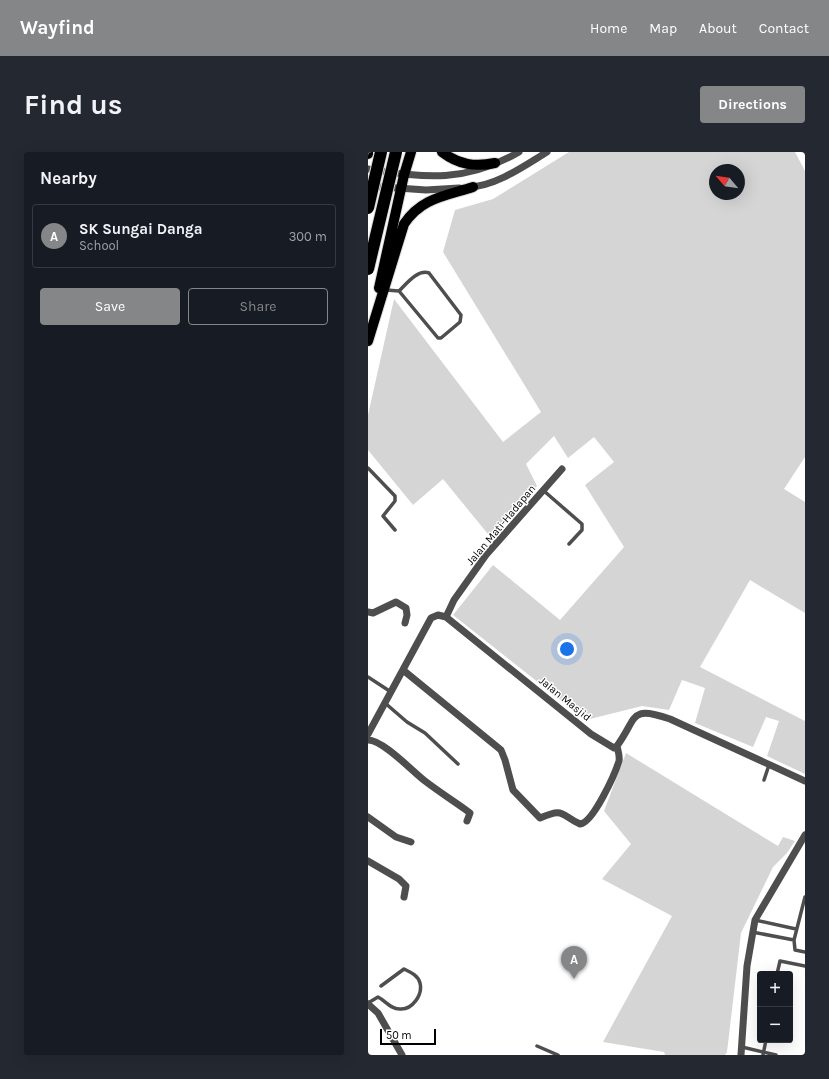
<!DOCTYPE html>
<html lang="en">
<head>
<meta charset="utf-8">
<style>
  body { margin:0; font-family:Karla,sans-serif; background:#242831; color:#f1f3f6 }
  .controls { position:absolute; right:12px; bottom:12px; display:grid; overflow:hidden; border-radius:4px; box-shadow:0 4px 16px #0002 }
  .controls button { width:36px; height:36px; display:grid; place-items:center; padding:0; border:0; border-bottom:1px solid #363941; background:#171b24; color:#f1f3f6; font:20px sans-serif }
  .compass { position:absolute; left:341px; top:12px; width:36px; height:36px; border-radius:50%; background:#171b24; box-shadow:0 4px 16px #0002; rotate:299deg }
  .scale { position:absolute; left:12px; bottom:10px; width:56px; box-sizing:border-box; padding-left:4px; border:2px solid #000; border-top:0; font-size:11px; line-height:14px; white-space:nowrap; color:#000; -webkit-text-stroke:3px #fff; paint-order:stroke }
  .you { position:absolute; left:199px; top:497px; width:14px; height:14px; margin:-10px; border:3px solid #fff; border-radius:50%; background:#1a73e8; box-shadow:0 0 0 6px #1a73e833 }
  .badge { display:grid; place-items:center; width:26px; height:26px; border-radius:50%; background:#858687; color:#fff; font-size:13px; font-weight:700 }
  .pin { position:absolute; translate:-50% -33px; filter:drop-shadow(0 1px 2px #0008) }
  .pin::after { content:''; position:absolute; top:21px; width:14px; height:12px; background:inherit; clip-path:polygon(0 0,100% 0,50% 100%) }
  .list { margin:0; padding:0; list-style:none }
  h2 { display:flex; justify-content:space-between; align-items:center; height:52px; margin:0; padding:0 16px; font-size:17px }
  h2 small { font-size:13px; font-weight:400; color:#9ea1a6 }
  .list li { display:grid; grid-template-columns:26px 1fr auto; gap:12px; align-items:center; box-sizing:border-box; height:64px; margin:0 8px 8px; padding:0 8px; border:1px solid #363941; border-radius:4px }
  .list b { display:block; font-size:15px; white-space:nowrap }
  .list p { margin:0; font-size:13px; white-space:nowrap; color:#9ea1a6 }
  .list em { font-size:13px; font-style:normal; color:#9ea1a6 }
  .actions { display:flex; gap:8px; padding:12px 16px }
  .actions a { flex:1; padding:9px 0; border:1px solid #858687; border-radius:4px; text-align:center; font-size:14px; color:#858687 }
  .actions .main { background:#858687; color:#fff }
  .map { position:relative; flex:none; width:437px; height:903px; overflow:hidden; border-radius:4px }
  header { display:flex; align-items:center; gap:24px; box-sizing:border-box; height:56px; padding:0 20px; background:#858687; color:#fff }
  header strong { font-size:19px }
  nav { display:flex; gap:22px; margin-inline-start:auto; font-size:14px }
  .intro { display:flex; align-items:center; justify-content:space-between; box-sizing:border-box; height:96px; padding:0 24px }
  h1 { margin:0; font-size:28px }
  .button { padding:10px 18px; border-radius:4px; background:#858687; color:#fff; font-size:14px; font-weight:700 }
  main { display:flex; gap:24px; padding:0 24px }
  aside { flex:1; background:#171b24; border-radius:4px; box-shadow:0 4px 16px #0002 }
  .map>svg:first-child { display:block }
</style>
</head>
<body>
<header>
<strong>Wayfind</strong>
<nav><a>Home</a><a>Map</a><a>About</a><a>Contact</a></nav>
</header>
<div class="intro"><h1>Find us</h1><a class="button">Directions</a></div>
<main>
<aside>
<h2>Nearby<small></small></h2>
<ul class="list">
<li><span class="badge">A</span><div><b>SK Sungai Danga</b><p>School</p></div><em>300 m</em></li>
</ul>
<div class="actions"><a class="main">Save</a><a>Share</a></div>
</aside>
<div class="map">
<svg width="437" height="903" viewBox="0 0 437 903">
  <rect width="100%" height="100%" fill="#fff"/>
  <path fill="#d5d5d5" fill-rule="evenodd" d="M201,0h226l10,19v286l-21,32 21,13v111l-55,-33 -50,87 105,54v53l-38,-18 12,-35 -13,-4 -13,30 -58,-24 10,-35 -23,-8 -13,30 -27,-4 -56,14 -133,-105 40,-50 67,55 64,-73 -39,-62 29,-23 -20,-25 -26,21 -14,-22 -28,28 11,22 -45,53 -49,-60 -30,26 -45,-55v-35l26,-116 109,143 38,-30 -98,-160 12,-42 38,-11zM347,18h24v24h-24z
    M258,601l152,93 5,-9 12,4 -8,12 -14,14 -32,66 -14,119 -2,3h-60l-1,-3 -61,-10 69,-126 -70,-37 29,-35 -27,-33z"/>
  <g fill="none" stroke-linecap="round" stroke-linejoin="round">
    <defs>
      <path id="primary" d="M74,0c17,13 33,15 53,11
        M0,2v-2
        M11,136l25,-113 7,-23
        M0,189l36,-117c17,-26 41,-28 69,-37"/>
    </defs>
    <use href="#primary" stroke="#dbdbdb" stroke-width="12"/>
    <path stroke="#4e4e4e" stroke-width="3.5" d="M18,138l13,1c8,-8 19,-22 30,-18l32,42 -1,7 -19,16h-3l-39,-47
      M0,316l27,28v5l-12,15 12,14
      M176,339l38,33v6l-13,14
      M0,525l23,15
      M17,551l22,19 18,11 33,31
      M396,628l5,-15
      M437,745l-11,43 1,10 10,2
      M387,768l41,9
      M384,780l42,8
      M409,822l3,-13 25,5
      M0,851l10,-6c8,4 12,12 22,12 12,1 23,-14 20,-26 -2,-8 -10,-11 -16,-14l-23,17
      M169,894l21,9
      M374,895l34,8
      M395,903l3,-15"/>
    <path stroke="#4e4e4e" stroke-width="7" d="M0,17c59,9 97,14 151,-17
      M1,34l57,4 33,-2
      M101,35c27,-1 55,-21 78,-35
      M0,460l5,1 23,-11 10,6 1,7 -2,8
      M78,465l8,-17 32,-45 76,-86
      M35,518l98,80 4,10 8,30 27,28c25,-11 20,-3 40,6 13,-1 35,-50 39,-63 1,-5 -1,-10 -2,-15
      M0,582l63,-116 7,-3 8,2 145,117 23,14 3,-2c21,-29 12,-41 53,-27l135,62
      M0,588c15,0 45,32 57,41 13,10 27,19 41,29l4,3 -3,8
      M0,665l28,20 15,5
      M0,709l31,18 7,7 -2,11
      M0,852l10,9 24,42
      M373,903l6,-89 8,-46 50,-85"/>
    <use href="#primary" stroke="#000" stroke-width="10"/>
    <defs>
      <path id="highway-bridge" d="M0,56l13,-56
        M0,117l28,-117"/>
    </defs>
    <use href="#highway-bridge" stroke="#dbdbdb" stroke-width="14" stroke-linecap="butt"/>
    <use href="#highway-bridge" stroke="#000" stroke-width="12"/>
  </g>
  <g text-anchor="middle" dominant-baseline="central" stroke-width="3" stroke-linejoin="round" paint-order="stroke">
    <g font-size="11" fill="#000" stroke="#fff">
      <text transform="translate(133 373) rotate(-50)">Jalan Mati-Hadapan</text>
      <text transform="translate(197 547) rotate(39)">Jalan Masjid</text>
    </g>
  </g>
</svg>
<div class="controls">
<button>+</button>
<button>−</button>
</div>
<svg class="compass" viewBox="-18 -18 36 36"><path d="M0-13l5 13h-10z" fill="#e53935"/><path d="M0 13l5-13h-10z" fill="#9ea1a6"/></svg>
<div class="scale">50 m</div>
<div class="you"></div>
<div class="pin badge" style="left:206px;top:827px">A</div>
</div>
</main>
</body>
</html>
